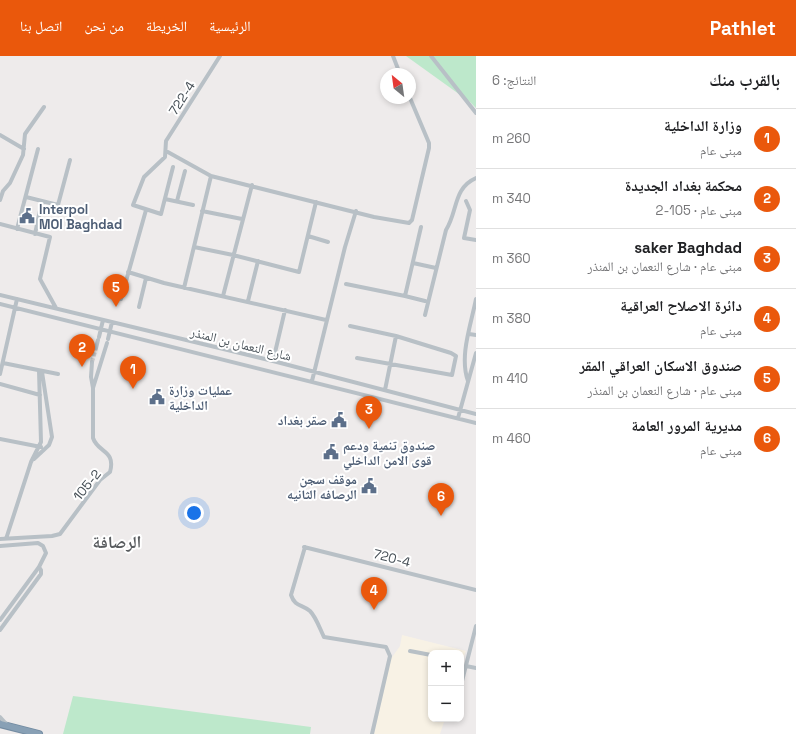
<!DOCTYPE html>
<html lang="ar">
<head>
<meta charset="utf-8">
<style>
  body { margin:0; font-family:"Space Grotesk","Noto Naskh Arabic",sans-serif; background:#f2f2f2; color:#202124; direction:rtl }
  .controls { position:absolute; right:12px; bottom:12px; display:grid; overflow:hidden; border-radius:8px; box-shadow:0 2px 6px #0003 }
  .controls button { width:36px; height:36px; display:grid; place-items:center; padding:0; border:0; border-bottom:1px solid #e0e0e0; background:#fff; color:#202124; font:20px sans-serif }
  .compass { position:absolute; left:380px; top:12px; width:36px; height:36px; border-radius:50%; background:#fff; box-shadow:0 2px 6px #0003; rotate:331deg }
  .you { position:absolute; left:194px; top:457px; width:14px; height:14px; margin:-10px; border:3px solid #fff; border-radius:50%; background:#1a73e8; box-shadow:0 0 0 6px #1a73e833 }
  .badge { display:grid; place-items:center; width:26px; height:26px; border-radius:50%; background:#ea580c; color:#fff; font-size:13px; font-weight:700 }
  .pin { position:absolute; translate:-50% -33px; filter:drop-shadow(0 1px 2px #0008) }
  .pin::after { content:''; position:absolute; top:21px; width:14px; height:12px; background:inherit; clip-path:polygon(0 0,100% 0,50% 100%) }
  .list { margin:0; padding:0; list-style:none }
  h2 { display:flex; justify-content:space-between; align-items:center; height:52px; margin:0; padding:0 16px; font-size:17px }
  h2 small { font-size:13px; font-weight:400; color:#757577 }
  .list li { display:grid; grid-template-columns:26px 1fr auto; gap:12px; align-items:center; box-sizing:border-box; height:60px; padding:0 16px; border-top:1px solid #e0e0e0 }
  .list b { display:block; font-size:15px; white-space:nowrap }
  .list p { margin:0; font-size:13px; white-space:nowrap; color:#757577 }
  .list em { font-size:13px; font-style:normal; color:#757577 }
  .map { position:relative; flex:none; width:476px; height:678px; overflow:hidden; direction:ltr }
  header { display:flex; align-items:center; gap:24px; box-sizing:border-box; height:56px; padding:0 20px; background:#ea580c; color:#fff }
  header strong { font-size:19px }
  nav { display:flex; gap:22px; margin-inline-start:auto; font-size:14px }
  main { display:flex }
  aside { flex:1; background:#fff }
  .map>svg:first-child { display:block }
</style>
</head>
<body>
<header>
<strong>Pathlet</strong>
<nav><a>الرئيسية</a><a>الخريطة</a><a>من نحن</a><a>اتصل بنا</a></nav>
</header>
<main>
<aside>
<h2>بالقرب منك<small>النتائج: 6</small></h2>
<ul class="list">
<li><span class="badge">1</span><div><b>وزارة الداخلية</b><p>مبنى عام</p></div><em>260 m</em></li>
<li><span class="badge">2</span><div><b>محكمة بغداد الجديدة</b><p>مبنى عام · 105-2</p></div><em>340 m</em></li>
<li><span class="badge">3</span><div><b>saker Baghdad</b><p>مبنى عام · شارع النعمان بن المنذر</p></div><em>360 m</em></li>
<li><span class="badge">4</span><div><b>دائرة الاصلاح العراقية</b><p>مبنى عام</p></div><em>380 m</em></li>
<li><span class="badge">5</span><div><b>صندوق الاسكان العراقي المقر</b><p>مبنى عام · شارع النعمان بن المنذر</p></div><em>410 m</em></li>
<li><span class="badge">6</span><div><b>مديرية المرور العامة</b><p>مبنى عام</p></div><em>460 m</em></li>
</ul>
</aside>
<div class="map">
<svg width="476" height="678" viewBox="0 0 476 678">
  <rect width="100%" height="100%" fill="#eeebeb"/>
  <path fill="#f8f2e5" d="M402,579l64,16 -3,8h-2v-6h-30v66h14l-5,15h-66l16,-74 10,-14z"/>
  <path fill="#bde8cb" d="M406,0h70v52l-6,-6z
    M73,640l238,31 -1,7h-247z"/>
  <g fill="none" stroke-linecap="round" stroke-linejoin="round">
    <path stroke="#cccccd" stroke-width="4" stroke-dasharray="4 2" stroke-linecap="butt" d="M92,306l4,-14"/>
    <defs>
      <path id="highway" d="M0,668l39,10"/>
    </defs>
    <use href="#highway" stroke="#738ba1" stroke-width="8"/>
    <path stroke="#b8c0c6" stroke-width="4" d="M393,0l7,18
      M431,0l45,57
      M0,79l24,14
      M166,95l45,25 163,41 35,6 3,-3 17,-72v-5l-19,-45
      M173,111l-12,47 -28,-9 11,-28 21,-20 1,-16 54,-85
      M26,141l32,8 12,-45
      M165,143l28,6
      M0,144l3,-9 7,-8 13,-28 2,-21 19,-27
      M177,145l8,-30
      M466,145l4,9 -6,28 12,2
      M202,155l40,8
      M0,168l50,13 -10,42 16,29
      M17,173l21,-80
      M35,178l7,-33
      M308,180l20,6
      M194,191l39,8 66,17 17,-70
      M413,207l23,5
      M128,216l36,11 162,37
      M346,228l59,12 16,-69
      M184,232l27,-112
      M0,239l273,66 203,53
      M223,240l29,-111
      M405,240l20,5
      M121,243l25,-89
      M248,245l10,-40
      M0,248l476,119
      M139,251l7,-29
      M425,259l21,-85c12,-19 7,-42 30,-52
      M350,270l46,10 55,17 5,3 -4,19 -95,-17
      M469,278l7,1
      M99,281l4,-17
      M108,283l4,-17
      M96,292l2,-8
      M273,305l12,-51
      M3,307l55,11
      M0,318l17,-75
      M312,325l33,-134 11,-36
      M468,325c-9,-25 3,-56 8,-82
      M0,328l40,11
      M93,332l14,-45
      M385,334l11,-54
      M458,362l18,-65
      M0,383l41,8
      M34,403l15,-14 3,-8 -10,-65
      M0,483l52,-3 8,-2 40,-54 10,-8c6,-22 -12,-19 -17,-34v-50l-2,-11 1,-15
      M6,483l25,-77 10,-20 -2,-71
      M0,490l38,-3 5,3 3,7 -7,14 -39,53
      M304,491l172,43
      M305,491l-14,48c4,12 11,9 19,16 6,6 10,18 14,26l62,10 4,9 -18,78
      M0,574l41,-56v-4l-2,-3
      M410,595l21,4
      M466,610l10,2
      M461,629l15,-59
      M0,661l8,9
      M452,664v-1"/>
    <use href="#highway" stroke="#88a0b5" stroke-width="6"/>
  </g>
  <defs>
    <symbol id="civic-bare" viewBox="-9 -9 18 18"><path d="M-.6-6.5H3V-4.5H.6V-3L4-1V1h2V6H-6V1h2V-1L-.6-3ZM-1.2 2.5V6h2.4V2.5Z" fill="#5c6f8a" stroke="#fff" stroke-width="2.5" paint-order="stroke"/></symbol>
  </defs>
  <g fill-rule="evenodd">
    <use href="#civic-bare" x="16" y="149" width="22" height="22"/>
    <use href="#civic-bare" x="146" y="330" width="22" height="22"/>
    <use href="#civic-bare" x="328" y="353" width="22" height="22"/>
    <use href="#civic-bare" x="320" y="385" width="22" height="22"/>
    <use href="#civic-bare" x="358" y="419" width="22" height="22"/>
  </g>
  <g text-anchor="middle" dominant-baseline="central" stroke-width="4" stroke-linejoin="round" paint-order="stroke">
    <g font-size="13" fill="#464f56" stroke="#fff">
      <text transform="translate(182 42) rotate(-58)">722-4</text>
      <text transform="translate(241 288) rotate(14)">شارع النعمان بن المنذر</text>
      <text transform="translate(87 429) rotate(-51)">105-2</text>
      <text transform="translate(392 502) rotate(14)">720-4</text>
    </g>
    <g font-size="13" font-weight="bold" fill="#4e5e75" stroke="#fff" text-anchor="start">
      <text x="39" y="153">Interpol<tspan x="39" dy="15">MOI Baghdad</tspan></text>
      <text x="169" y="334">عمليات وزارة<tspan x="169" dy="15">الداخلية</tspan></text>
      <text x="327" y="364" text-anchor="end">صقر بغداد</text>
      <text x="343" y="389">صندوق تنمية ودعم<tspan x="343" dy="15">قوى الامن الداخلي</tspan></text>
      <text x="357" y="423" text-anchor="end">موقف سجن<tspan x="357" dy="15">الرصافه الثانيه</tspan></text>
    </g>
    <g font-size="17" font-weight="bold" fill="#595c5f" stroke="#fff">
      <text x="117" y="486">الرصافة</text>
    </g>
  </g>
</svg>
<div class="controls">
<button>+</button>
<button>−</button>
</div>
<svg class="compass" viewBox="-18 -18 36 36"><path d="M0-13l5 13h-10z" fill="#e53935"/><path d="M0 13l5-13h-10z" fill="#757577"/></svg>
<div class="you"></div>
<div class="pin badge" style="left:133px;top:333px">1</div>
<div class="pin badge" style="left:82px;top:311px">2</div>
<div class="pin badge" style="left:369px;top:373px">3</div>
<div class="pin badge" style="left:374px;top:554px">4</div>
<div class="pin badge" style="left:116px;top:251px">5</div>
<div class="pin badge" style="left:441px;top:460px">6</div>
</div>
</main>
</body>
</html>
